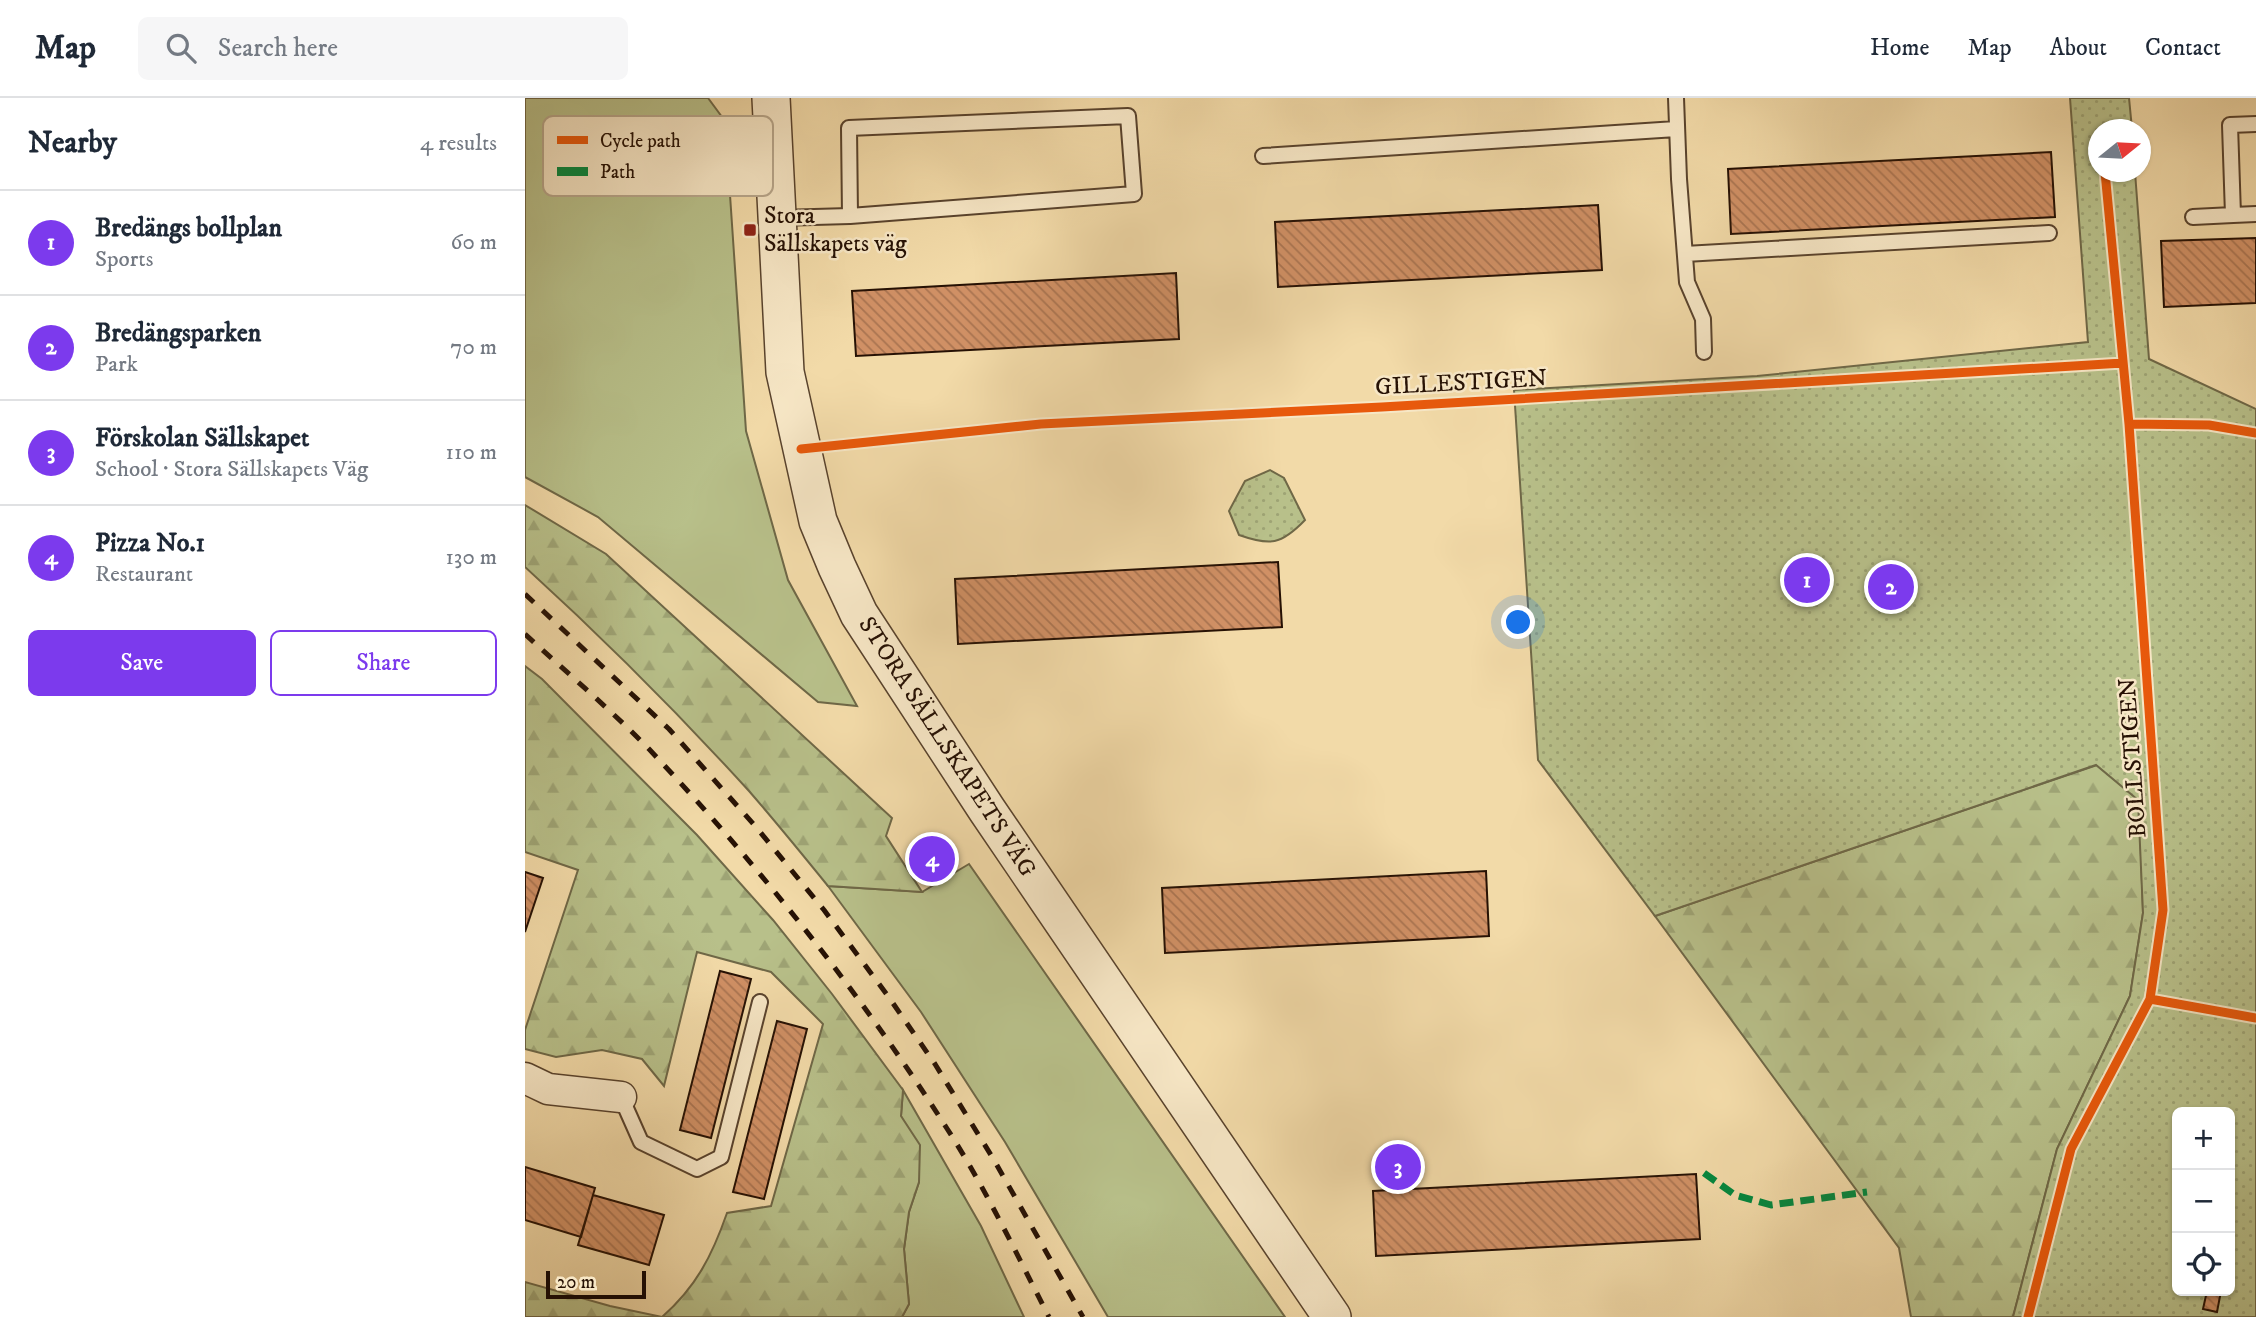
<!DOCTYPE html>
<html lang="en">
<head>
<meta charset="utf-8">
<style>
  body { margin:0; font-family:"IM FELL DW Pica",serif; background:#f6f6f7; color:#1f2937 }
  .controls { position:absolute; right:21px; bottom:21px; display:grid; overflow:hidden; border-radius:10px; box-shadow:0 2px 5px #0004 }
  .controls button { width:63px; height:63px; display:grid; place-items:center; padding:0; border:0; border-bottom:2px solid #e0e1e3; background:#fff; color:#1f2937; font:35px sans-serif }
  .compass { position:absolute; left:1563px; top:21px; width:63px; height:63px; border-radius:50%; background:#fff; box-shadow:0 2px 5px #0004; rotate:72deg }
  .scale { position:absolute; left:21px; bottom:18px; width:100px; box-sizing:border-box; padding-left:7px; border:4px solid #261104; border-top:0; font-size:19px; line-height:24px; white-space:nowrap; color:#261104; -webkit-text-stroke:5px #f7e7c6; paint-order:stroke }
  .you { position:absolute; left:994px; top:525px; width:24px; height:24px; margin:-18px; border:5px solid #fff; border-radius:50%; background:#1a73e8; box-shadow:0 0 0 10px #1a73e833 }
  .badge { display:grid; place-items:center; width:46px; height:46px; border-radius:50%; background:#7c3aed; color:#fff; font-size:23px; font-weight:700 }
  .pin { position:absolute; translate:-50% -50%; border:4px solid #fff; box-shadow:0 2px 7px #0006 }
  .list { margin:0; padding:0; list-style:none }
  h2 { display:flex; justify-content:space-between; align-items:center; height:91px; margin:0; padding:0 28px; font-size:30px }
  h2 small { font-size:23px; font-weight:400; color:#747a83 }
  .list li { display:grid; grid-template-columns:46px 1fr auto; gap:21px; align-items:center; box-sizing:border-box; height:105px; padding:0 28px; border-top:2px solid #e0e1e3 }
  .list b { display:block; font-size:26px; white-space:nowrap }
  .list p { margin:0; font-size:23px; white-space:nowrap; color:#747a83 }
  .list em { font-size:23px; font-style:normal; color:#747a83 }
  .actions { display:flex; gap:14px; padding:21px 28px }
  .actions a { flex:1; padding:16px 0; border:2px solid #7c3aed; border-radius:10px; text-align:center; font-size:24px; color:#7c3aed }
  .actions .main { background:#7c3aed; color:#fff }
  .icon { flex:none; width:38px; height:38px; fill:none; stroke:currentColor; stroke-width:2; stroke-linecap:round; stroke-linejoin:round }
  .map { position:relative; flex:none; width:1731px; height:1219px; overflow:hidden }
  header { display:flex; align-items:center; gap:42px; box-sizing:border-box; height:98px; padding:0 35px; background:#fff; border-bottom:2px solid #e0e1e3 }
  header strong { font-size:33px }
  nav { display:flex; gap:38px; margin-inline-start:auto; font-size:24px }
  .search { width:490px; height:63px; background:#f6f6f7; display:flex; align-items:center; gap:18px; box-sizing:border-box; padding:0 24px; border-radius:10px; color:#747a83; font-size:26px }
  main { display:flex }
  aside { flex:1; background:#fff }
  .map>svg:first-child { display:block }
</style>
</head>
<body>
<header>
<strong>Map</strong>
<div class="search"><svg class="icon" aria-label="search" viewBox="0 0 24 24"><circle cx="10" cy="10" r="6"/><path d="M15 15l6 6"/></svg>Search here</div>
<nav><a>Home</a><a>Map</a><a>About</a><a>Contact</a></nav>
</header>
<main>
<aside>
<h2>Nearby<small>4 results</small></h2>
<ul class="list">
<li><span class="badge">1</span><div><b>Bredängs bollplan</b><p>Sports</p></div><em>60 m</em></li>
<li><span class="badge">2</span><div><b>Bredängsparken</b><p>Park</p></div><em>70 m</em></li>
<li><span class="badge">3</span><div><b>Förskolan Sällskapet</b><p>School · Stora Sällskapets Väg</p></div><em>110 m</em></li>
<li><span class="badge">4</span><div><b>Pizza No.1</b><p>Restaurant</p></div><em>130 m</em></li>
</ul>
<div class="actions"><a class="main">Save</a><a>Share</a></div>
</aside>
<div class="map">
<svg width="1731" height="1219" viewBox="0 0 1731 1219">
  <defs>
    <pattern id="forest-firs" width="22" height="20" patternUnits="userSpaceOnUse" patternTransform="scale(1.75)"><rect width="22" height="20" fill="#b8c08a"/><path d="M5 1l3.5 6h-7zM16 11l3.5 6h-7z" fill="#9ea475"/></pattern>
    <pattern id="park-dots" width="8" height="8" patternUnits="userSpaceOnUse" patternTransform="scale(1.75)"><rect width="8" height="8" fill="#b8c08a"/><path d="M2 2h.1M6 6h.1" fill="none" stroke="#9ea475" stroke-width="1.8" stroke-linecap="round"/></pattern>
    <pattern id="building-back-hatch" width="6" height="6" patternUnits="userSpaceOnUse" patternTransform="scale(1.75)"><rect width="6" height="6" fill="#d09065"/><path d="M-1 5l2 2M0 0l6 6M5-1l2 2" fill="none" stroke="#a97451"/></pattern>
  </defs>
  <rect width="100%" height="100%" fill="#f2daa8"/>
  <filter id="stains"><feTurbulence type="fractalNoise" baseFrequency=".00286" numOctaves="4"/><feColorMatrix values="0 0 0 0 .2 0 0 0 0 .09 0 0 0 0 .02 0 0 0 .5 -.17"/></filter>
  <radialGradient id="worn" r=".72"><stop offset=".6" stop-color="#630" stop-opacity="0"/><stop offset="1" stop-color="#630" stop-opacity=".3"/></radialGradient>
  <path fill="#b8c08a" stroke="#6f6847" stroke-width="2" d="M0,0h183l17,23 21,310 42,149 69,126 -39,-4 -220,-185 -73,-40z
    M444,766l316,453h-177l-103,-175 -84,-130 -93,-126 94,6z
    M378,992l78,136 43,91h-122l7,-13 -5,-55 5,-37 10,-30 -18,-66z"/>
  <path fill="url(#forest-firs)" stroke="#6f6847" stroke-width="2" d="M0,407l81,49 286,264 -6,18 36,56 -94,-6c-26,-32 -52,-64 -79,-95 -71,-78 -146,-153 -224,-224z
    M0,568l17,13 155,156 76,85 59,74 71,96 -2,26 19,29 -1,37 -10,30 -5,37 5,55 -7,13h-377v-35l85,24 52,11c34,-30 50,-61 65,-104l44,-7 52,-182 -52,-52 -74,-20 -33,134 -22,-27 -40,-9 -46,7 -31,-8v-19l53,-160 -53,-18z
    M1572,667l42,35 4,113 -13,83 -73,153 -44,168h-102l-12,-69 -244,-332z"/>
  <path fill="url(#park-dots)" stroke="#6f6847" stroke-width="2" fill-rule="evenodd" d="M1545,0h59l3,31 -33,1v42h36l14,187 107,50v908h-243l44,-168 73,-153 13,-83 -5,-113 -42,-35 -441,151 -117,-156 -24,-370 243,-14 331,-34zM1652,1014h53v179h-53z
    M745,372l14,8 21,42c-24,25 -35,26 -66,15l-10,-24 16,-30z"/>
  <path fill="url(#building-back-hatch)" stroke="#261104" stroke-width="2" d="M1526,54l4,65 -324,17 -3,-65z
    M1073,107l4,65 -324,17 -3,-65z
    M1731,140v65l-92,4 -3,-66z
    M651,175l3,66 -323,17 -4,-65z
    M753,464l4,65 -324,17 -3,-65z
    M412,738l18,27 -27,19 -19,-28z
    M961,773l3,65 -324,17 -3,-65z
    M0,774l18,6 -18,54z
    M195,873l31,8 -40,159 -31,-8z
    M252,923l30,8 -43,170 -31,-7z
    M0,1069l70,21 -14,49 -56,-17z
    M1171,1076l4,65 -324,17 -3,-65z
    M68,1097l71,20 -15,50 -71,-20z
    M1682,1193h14l-4,21 -14,-3z"/>
  <g fill="none" stroke-linecap="round" stroke-linejoin="round">
    <defs>
      <path id="service" d="M1151,0l3,81 8,103 16,37 1,33
        M1731,26l-26,1 3,90 23,-1
        M738,58l413,-27
        M1668,119l40,-2
        M253,120l72,-2 284,-22 -6,-78 -279,12 1,88
        M1160,156l364,-21
        M96,999l20,45 56,27 24,-12 39,-155"/>
      <path id="minor" d="M0,980l23,11 73,8"/>
      <path id="tertiary" d="M246,0l14,274 33,149 19,46 22,47 128,196 345,507"/>
    </defs>
    <use href="#service" stroke="#59432d" stroke-width="18"/>
    <use href="#minor" stroke="#59432d" stroke-width="33"/>
    <use href="#tertiary" stroke="#59432d" stroke-width="40"/>
    <use href="#service" stroke="#f7e7c6" stroke-width="14"/>
    <use href="#minor" stroke="#f7e7c6" stroke-width="30"/>
    <use href="#tertiary" stroke="#f7e7c6" stroke-width="37"/>
    <path stroke="#261104" stroke-width="5" stroke-dasharray="12 12" stroke-linecap="butt" d="M0,496l144,135 87,98 68,83 64,86 47,68 59,96 89,157
      M0,536c41,38 85,75 124,115 110,117 210,242 297,378 39,60 70,126 103,190"/>
    <path stroke="#00873e" stroke-width="7" stroke-dasharray="14 7" stroke-linecap="butt" d="M1179,1075l31,22 36,10 96,-13"/>
    <defs>
      <path id="cycleway" d="M1604,326l80,1 47,8
        M276,351l240,-25 341,-17 741,-44
        M1625,901l106,19
        M1503,1219l43,-168 79,-150 13,-89 -34,-486 -24,-252"/>
    </defs>
    <use href="#cycleway" stroke="#f7e7c6" stroke-width="13"/>
    <use href="#cycleway" stroke="#e8590c" stroke-width="9"/>
  </g>
  <rect fill="#8f2418" stroke="#f7e7c6" stroke-width="2.5" x="218" y="125" width="14" height="14" rx="3.5"/>
  <g text-anchor="middle" dominant-baseline="central" stroke-width="5" stroke-linejoin="round" paint-order="stroke">
    <g font-size="24" fill="#261104" stroke="#f7e7c6" text-anchor="start">
      <text x="239" y="118">Stora<tspan x="239" dy="28">Sällskapets väg</tspan></text>
    </g>
    <g font-size="24" fill="#261104" stroke="#f7e7c6">
      <text transform="translate(936 285) rotate(-3)">GILLESTIGEN</text>
      <text transform="translate(422 649) rotate(57)">STORA SÄLLSKAPETS VÄG</text>
      <text transform="translate(1608 660) rotate(-94)">BOLLSTIGEN</text>
    </g>
  </g>
  <rect x="18" y="18" width="230" height="80" rx="10" fill="#f7e7c6" stroke="#b8a78c" stroke-width="2"/>
  <rect x="32" y="38" width="31" height="8" fill="#e8590c"/>
  <rect x="32" y="69" width="31" height="9" fill="#00873e"/>
  <g font-size="19" fill="#261104">
    <text x="75" y="49">Cycle path</text>
    <text x="75" y="80">Path</text>
  </g>
  <rect width="100%" height="100%" filter="url(#stains)"/>
  <rect width="100%" height="100%" fill="url(#worn)"/>
</svg>
<div class="controls">
<button>+</button>
<button>−</button>
<button><svg class="icon" aria-label="locate" viewBox="0 0 24 24"><circle cx="12" cy="12" r="6"/><path d="M12 2v4M12 18v4M2 12h4M18 12h4"/></svg></button>
</div>
<svg class="compass" viewBox="-18 -18 36 36"><path d="M0-13l5 13h-10z" fill="#e53935"/><path d="M0 13l5-13h-10z" fill="#747a83"/></svg>
<div class="scale">20 m</div>
<div class="you"></div>
<div class="pin badge" style="left:1282px;top:482px">1</div>
<div class="pin badge" style="left:1366px;top:489px">2</div>
<div class="pin badge" style="left:873px;top:1069px">3</div>
<div class="pin badge" style="left:407px;top:761px">4</div>
</div>
</main>
</body>
</html>
